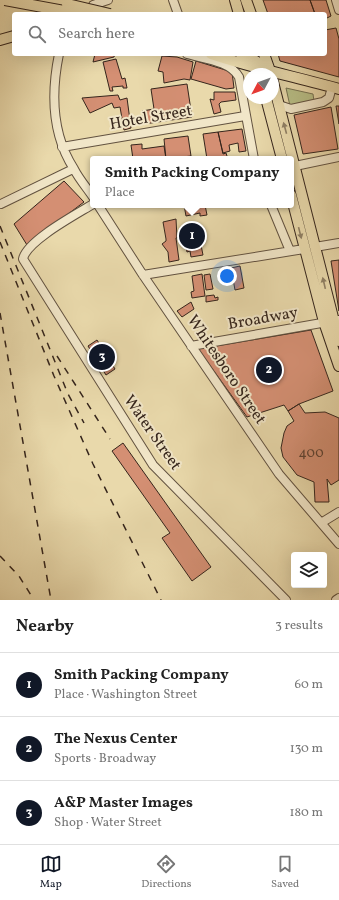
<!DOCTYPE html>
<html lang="en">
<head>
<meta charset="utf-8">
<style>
  body { margin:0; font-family:Vollkorn,serif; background:#f6f6f6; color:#222 }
  .controls { position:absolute; right:12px; bottom:12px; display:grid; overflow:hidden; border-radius:4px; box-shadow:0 4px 16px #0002 }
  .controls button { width:36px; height:36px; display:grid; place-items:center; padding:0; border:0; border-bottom:1px solid #e0e0e0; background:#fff; color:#222; font:20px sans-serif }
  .compass { position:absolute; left:243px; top:68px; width:36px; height:36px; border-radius:50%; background:#fff; box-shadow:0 4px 16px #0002; rotate:229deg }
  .you { position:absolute; left:227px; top:276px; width:14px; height:14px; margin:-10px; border:3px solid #fff; border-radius:50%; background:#1a73e8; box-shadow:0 0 0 6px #1a73e833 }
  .badge { display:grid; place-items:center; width:26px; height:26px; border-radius:50%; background:#111827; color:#fff; font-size:13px; font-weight:700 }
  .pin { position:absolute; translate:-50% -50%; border:2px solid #fff; box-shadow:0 1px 4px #0006 }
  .popup { position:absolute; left:90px; top:156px; width:204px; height:52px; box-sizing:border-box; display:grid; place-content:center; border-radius:4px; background:#fff; filter:drop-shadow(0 1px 3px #0005); font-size:13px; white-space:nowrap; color:#767676 }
  .popup b { font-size:15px; color:#222 }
  .popup::after { content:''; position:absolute; left:50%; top:100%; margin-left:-8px; border:8px solid transparent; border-top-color:#fff }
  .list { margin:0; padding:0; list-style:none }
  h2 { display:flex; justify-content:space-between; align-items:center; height:52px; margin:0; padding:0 16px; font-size:17px }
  h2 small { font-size:13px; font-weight:400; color:#767676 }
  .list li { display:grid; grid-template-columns:26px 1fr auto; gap:12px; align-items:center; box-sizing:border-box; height:64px; padding:0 16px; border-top:1px solid #e0e0e0 }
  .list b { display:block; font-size:15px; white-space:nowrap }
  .list p { margin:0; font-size:13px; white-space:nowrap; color:#767676 }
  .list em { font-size:13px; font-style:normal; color:#767676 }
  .icon { flex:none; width:22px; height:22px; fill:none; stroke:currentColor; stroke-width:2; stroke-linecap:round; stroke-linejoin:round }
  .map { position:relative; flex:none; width:339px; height:600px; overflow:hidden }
  .search { position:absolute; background:#fff; box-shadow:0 4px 16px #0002; left:12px; right:12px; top:12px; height:44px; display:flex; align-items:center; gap:10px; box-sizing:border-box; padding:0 14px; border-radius:4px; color:#767676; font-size:15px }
  .sheet { height:244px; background:#fff }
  nav { display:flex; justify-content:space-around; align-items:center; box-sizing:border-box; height:56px; border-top:1px solid #e0e0e0; background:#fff; font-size:11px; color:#767676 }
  nav a { display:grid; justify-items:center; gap:2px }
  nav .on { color:#111827 }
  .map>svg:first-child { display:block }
</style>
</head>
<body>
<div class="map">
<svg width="339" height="600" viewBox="0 0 339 600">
  <rect width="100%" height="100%" fill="#e9d9ab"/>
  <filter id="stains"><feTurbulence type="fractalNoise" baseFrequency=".005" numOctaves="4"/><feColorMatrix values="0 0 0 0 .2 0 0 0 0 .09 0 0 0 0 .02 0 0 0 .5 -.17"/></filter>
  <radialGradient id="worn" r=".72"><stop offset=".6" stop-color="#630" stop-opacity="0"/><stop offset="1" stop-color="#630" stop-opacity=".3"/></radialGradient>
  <path fill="#b8bf87" stroke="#767252" d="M286,88l27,6 1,7 -24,5z"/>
  <path fill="#d48f73" stroke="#35251c" d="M263,0h47l5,14h-47z
    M310,0h16l5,16 -6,3v-5h-10z
    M336,28l3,11v38l-59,-16 -2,-7h47v-24z
    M95,54h20l-1,3 -21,5z
    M162,56l15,1 16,5 -3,18 -6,-1 -20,4 -1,-11 -5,-1z
    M116,59l6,20 3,-1 2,10h-4v-2l-11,1 1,4h-3l-7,-29z
    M196,61l36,11 2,16 -8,1 -35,-10z
    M187,84l5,33 -48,7 -2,-13 12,-2 -3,-20z
    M214,92h21l1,8 -15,2 -2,2 2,8 -7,2 -4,-15 4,1z
    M118,95l2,5 7,-2 4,30 -7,2 -4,-23 -6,1 -2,-5 -22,10 -8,-15z
    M336,106h3v18z
    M331,107l7,42 -35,5 -9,-39z
    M242,129l4,22 -7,1 -1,-9 -9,2 1,6 -7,2 -5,-21z
    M218,132l5,22 3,-1 2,6h-21l-4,-25z
    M188,136l3,20 -25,3 -2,-20z
    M142,144v5l22,-3 2,13h-33l-2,-14z
    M64,181l20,21 -57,43 -13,-21z
    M184,205h21l2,10 -7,1v-3l-14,3z
    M176,219l1,19h-1l3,22 -10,2 -1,-10 -6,-8 4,-3v-2l-3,-17z
    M197,225l6,30 -12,2 -1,-6 -3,1 -4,-25z
    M339,260v51l-8,-50z
    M240,266l4,22 -9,2 -4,-22z
    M202,274l3,22 -13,2 -1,-6 3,-1 -2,-15z
    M210,274l3,15 -7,1 -2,-15z
    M214,295l1,3 3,-1v3l-12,2v-6z
    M191,302l3,7 -12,8 -5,-6z
    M311,330l22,61 -34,13 -11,7 -4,-6 -37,12 -49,-68z
    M97,340l18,29 -9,6 -18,-29z
    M299,404l6,9 20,-1 14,6v62l-8,5 -4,-6 2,23h-14l-1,-20 -17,-7 -14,-18 -2,-9 3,-15 3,-7 7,-5 -6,-10z
    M123,443l88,124 -19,14 -30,-43 8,-5 -58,-82z"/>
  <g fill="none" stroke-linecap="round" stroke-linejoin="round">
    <defs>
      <path id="minor" d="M173,0l5,14
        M336,0l3,10
        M91,14l2,-9 15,-5
        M59,54c-8,39 -7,81 15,115 5,10 13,19 19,28
        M187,54c17,5 43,7 52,23l15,82
        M279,105l12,4 32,-7 6,-4 3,-11
        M62,147l183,-31
        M295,166l44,-9
        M1,204l72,-35
        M93,204c-16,10 -67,37 -70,55l130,206 133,135
        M98,205l45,70 136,199 60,70
        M271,205l19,46
        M315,247l24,-4
        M143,275l161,-26
        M191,346l148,-26
        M321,523l18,-11
        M336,600l3,-2"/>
      <path id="major" d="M235,0l4,14
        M246,0l5,14
        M0,40l14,-4
        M211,54c42,14 85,23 128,35
        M241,54l7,2 20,13
        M264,54l6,17
        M273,82l66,259
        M266,98l16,61
        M291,195l33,127 15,44"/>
    </defs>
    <use href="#minor" stroke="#625240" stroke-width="10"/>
    <use href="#major" stroke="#35251c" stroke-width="12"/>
    <use href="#minor" stroke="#f1e6c8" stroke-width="8"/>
    <use href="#major" stroke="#e9d9ab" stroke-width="10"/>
    <path stroke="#35251c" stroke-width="1.5" stroke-dasharray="7 7" stroke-linecap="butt" d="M0,226l68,168 16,29
      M0,242l54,134 39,88 68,136
      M0,313l51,287
      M57,356l53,83
      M0,556l19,20 15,24"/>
    <defs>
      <path id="major-bridge" d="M5,0l70,13
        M67,4l43,10"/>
    </defs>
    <use href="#major-bridge" stroke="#35251c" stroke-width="12" stroke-linecap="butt"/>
    <use href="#major-bridge" stroke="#e9d9ab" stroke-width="10"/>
  </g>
  <defs><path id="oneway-solid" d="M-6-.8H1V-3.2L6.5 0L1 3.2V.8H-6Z"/></defs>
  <g fill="#8f7f64">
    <use href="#oneway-solid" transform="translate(285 128) rotate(-105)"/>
    <use href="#oneway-solid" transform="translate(300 233) rotate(76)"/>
    <use href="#oneway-solid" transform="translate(324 283) rotate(-103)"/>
  </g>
  <g text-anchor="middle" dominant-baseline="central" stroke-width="4" stroke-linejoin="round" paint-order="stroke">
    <g font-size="14" fill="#5d4032">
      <text x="311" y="453">400</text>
    </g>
    <g font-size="16" fill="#35251c" stroke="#f1e6c8">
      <text transform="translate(151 118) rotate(-10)">Hotel Street</text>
      <text transform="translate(263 319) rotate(-10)">Broadway</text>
      <text transform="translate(226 370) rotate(56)">Whitesboro Street</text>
      <text transform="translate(152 433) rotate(55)">Water Street</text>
    </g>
  </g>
  <rect width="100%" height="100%" filter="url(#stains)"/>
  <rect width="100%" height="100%" fill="url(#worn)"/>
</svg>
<div class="controls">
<button><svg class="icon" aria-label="layers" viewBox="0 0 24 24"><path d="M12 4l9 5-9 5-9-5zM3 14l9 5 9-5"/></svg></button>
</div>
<svg class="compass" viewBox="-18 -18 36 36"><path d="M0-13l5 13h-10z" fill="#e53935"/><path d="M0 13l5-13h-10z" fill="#767676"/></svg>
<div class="you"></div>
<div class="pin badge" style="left:192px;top:236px">1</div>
<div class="popup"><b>Smith Packing Company</b>Place</div>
<div class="pin badge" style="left:269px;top:370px">2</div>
<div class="pin badge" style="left:102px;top:357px">3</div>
<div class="search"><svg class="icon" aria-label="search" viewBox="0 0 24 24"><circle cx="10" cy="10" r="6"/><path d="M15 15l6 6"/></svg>Search here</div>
</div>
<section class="sheet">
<h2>Nearby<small>3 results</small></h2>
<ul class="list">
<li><span class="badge">1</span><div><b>Smith Packing Company</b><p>Place · Washington Street</p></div><em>60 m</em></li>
<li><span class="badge">2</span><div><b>The Nexus Center</b><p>Sports · Broadway</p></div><em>130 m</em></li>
<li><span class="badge">3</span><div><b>A&amp;P Master Images</b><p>Shop · Water Street</p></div><em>180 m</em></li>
</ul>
</section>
<nav>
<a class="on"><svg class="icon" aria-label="map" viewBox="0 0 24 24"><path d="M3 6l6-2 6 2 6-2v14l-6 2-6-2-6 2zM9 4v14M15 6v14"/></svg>Map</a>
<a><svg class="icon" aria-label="directions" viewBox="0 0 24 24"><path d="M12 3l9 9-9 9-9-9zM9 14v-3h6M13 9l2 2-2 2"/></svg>Directions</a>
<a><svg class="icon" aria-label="saved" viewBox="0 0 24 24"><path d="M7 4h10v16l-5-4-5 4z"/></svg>Saved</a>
</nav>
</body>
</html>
